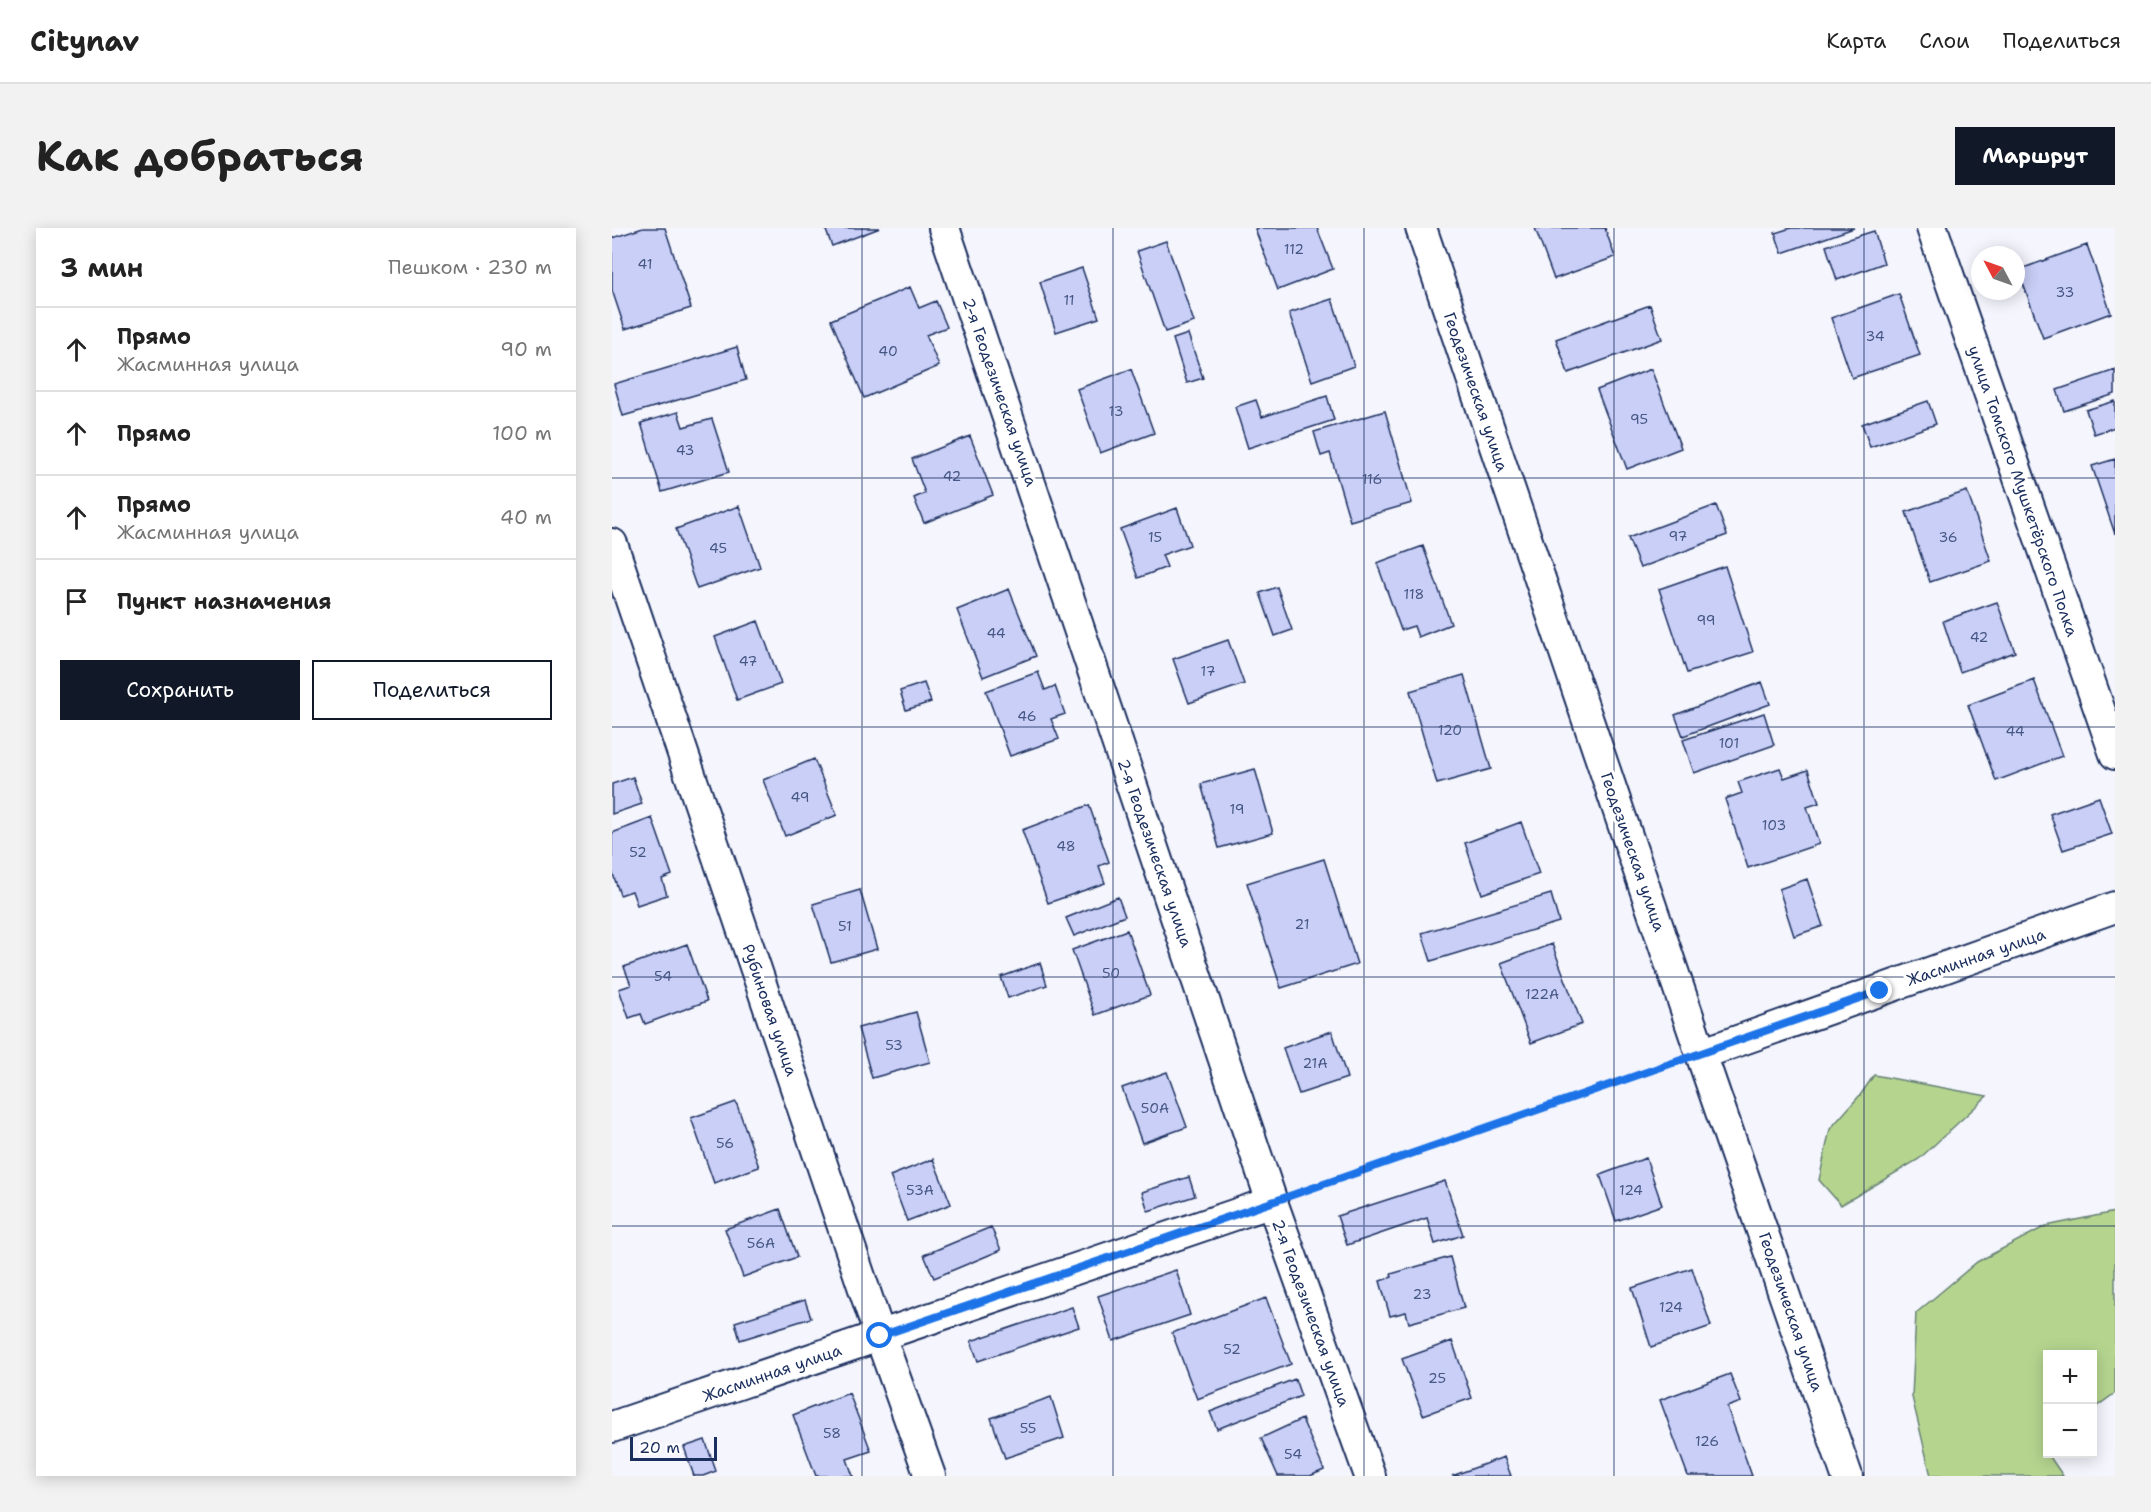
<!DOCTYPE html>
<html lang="ru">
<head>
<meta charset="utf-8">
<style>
  body { margin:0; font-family:"Shantell Sans",sans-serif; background:#f2f2f2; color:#222 }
  .controls { position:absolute; right:18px; bottom:18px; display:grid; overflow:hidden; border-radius:0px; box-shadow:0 3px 15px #0003 }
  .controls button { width:54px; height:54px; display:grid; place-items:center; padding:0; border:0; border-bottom:2px solid #e0e0e0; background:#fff; color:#222; font:30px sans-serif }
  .compass { position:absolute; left:1359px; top:18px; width:54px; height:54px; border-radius:50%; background:#fff; box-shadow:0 3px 15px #0003; rotate:311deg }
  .scale { position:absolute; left:18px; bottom:15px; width:87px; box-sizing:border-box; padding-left:6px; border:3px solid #1b2f5e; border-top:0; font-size:16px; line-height:21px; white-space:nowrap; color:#1b2f5e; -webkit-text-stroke:4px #fff; paint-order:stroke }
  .stop { position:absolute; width:18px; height:18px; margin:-14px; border:4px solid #1a73e8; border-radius:50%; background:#fff }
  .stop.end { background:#1a73e8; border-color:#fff; box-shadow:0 2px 6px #0008 }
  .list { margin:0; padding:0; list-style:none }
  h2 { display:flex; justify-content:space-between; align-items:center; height:78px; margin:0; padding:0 24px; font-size:26px }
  h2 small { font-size:20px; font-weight:400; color:#767676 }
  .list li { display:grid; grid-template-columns:39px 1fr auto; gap:18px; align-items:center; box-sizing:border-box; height:84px; padding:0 24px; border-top:2px solid #e0e0e0 }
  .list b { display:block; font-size:22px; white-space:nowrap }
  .list p { margin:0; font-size:20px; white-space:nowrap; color:#767676 }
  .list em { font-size:20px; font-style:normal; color:#767676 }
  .actions { display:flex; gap:12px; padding:18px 24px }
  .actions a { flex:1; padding:14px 0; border:2px solid #111827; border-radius:0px; text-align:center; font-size:21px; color:#111827 }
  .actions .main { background:#111827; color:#fff }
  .icon { flex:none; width:33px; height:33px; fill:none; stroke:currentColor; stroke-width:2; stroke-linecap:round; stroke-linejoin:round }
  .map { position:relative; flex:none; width:1503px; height:1248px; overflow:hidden; border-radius:0px }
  header { display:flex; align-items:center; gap:36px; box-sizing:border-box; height:84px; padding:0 30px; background:#fff; border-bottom:2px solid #e0e0e0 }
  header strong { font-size:28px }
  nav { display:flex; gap:33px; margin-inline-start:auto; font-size:21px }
  .intro { display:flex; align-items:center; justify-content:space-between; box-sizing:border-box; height:144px; padding:0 36px }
  h1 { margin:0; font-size:42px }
  .button { padding:15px 27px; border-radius:0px; background:#111827; color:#fff; font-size:21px; font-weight:700 }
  main { display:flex; gap:36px; padding:0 36px }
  aside { flex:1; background:#fff; border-radius:0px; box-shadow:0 3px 15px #0003 }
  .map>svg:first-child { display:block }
</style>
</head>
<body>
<header>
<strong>Citynav</strong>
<nav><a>Карта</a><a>Слои</a><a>Поделиться</a></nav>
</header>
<div class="intro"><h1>Как добраться</h1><a class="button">Маршрут</a></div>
<main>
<aside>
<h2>3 мин<small>Пешком · 230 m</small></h2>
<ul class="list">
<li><svg class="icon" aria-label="ahead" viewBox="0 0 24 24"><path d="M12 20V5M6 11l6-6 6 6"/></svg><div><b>Прямо</b><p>Жасминная улица</p></div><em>90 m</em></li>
<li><svg class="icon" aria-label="ahead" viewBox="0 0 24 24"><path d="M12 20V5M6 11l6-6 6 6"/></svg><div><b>Прямо</b></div><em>100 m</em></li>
<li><svg class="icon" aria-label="ahead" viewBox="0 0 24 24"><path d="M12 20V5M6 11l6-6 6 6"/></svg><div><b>Прямо</b><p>Жасминная улица</p></div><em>40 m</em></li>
<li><svg class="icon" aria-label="arrive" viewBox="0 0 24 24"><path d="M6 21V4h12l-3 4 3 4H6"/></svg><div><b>Пункт назначения</b></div></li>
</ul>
<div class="actions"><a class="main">Сохранить</a><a>Поделиться</a></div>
</aside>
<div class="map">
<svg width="1503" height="1248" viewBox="0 0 1503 1248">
  <rect width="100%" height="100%" fill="#f4f5fd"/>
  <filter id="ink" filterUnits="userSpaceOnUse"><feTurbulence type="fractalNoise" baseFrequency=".0167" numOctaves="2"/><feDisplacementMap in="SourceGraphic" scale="12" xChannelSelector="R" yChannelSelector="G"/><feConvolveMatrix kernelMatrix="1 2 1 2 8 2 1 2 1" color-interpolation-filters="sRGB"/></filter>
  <g filter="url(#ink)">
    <path fill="#b5d58f" stroke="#688276" stroke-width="1.5" d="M1262,847l113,21 -68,63 -78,46 -22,-25 11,-51 31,-35z
      M1503,984v181l-22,16 -1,-55h-44v100l15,22h-132l-19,-79 4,-84 61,-51 69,-36z"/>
    <path fill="#c9cff7" stroke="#1b2f5e" stroke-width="1.5" d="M31,0h22l26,80 -66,21 -13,-39v-52z
      M213,0h55l-48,18z
      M646,0h59l16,41 -55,21 -23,-61z
      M923,0h70l10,29 -61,22z
      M1179,0h63l-72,25 -7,-20z
      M1262,3l10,32 -47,17 -11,-34z
      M554,13l28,81 -29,10 -28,-81z
      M1475,17l24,68 -68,25 -25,-68z
      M470,40l17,50 -43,14 -16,-50z
      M298,59l9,21 17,-7 11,26 -21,8 13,31 -75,32 -33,-78z
      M1287,66l21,61 -68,23 -21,-60z
      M720,71l22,67 -42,15 -23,-68z
      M1038,77l12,34 -94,34 -12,-34z
      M576,106l15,44 -16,5 -14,-44z
      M125,119l9,33 -123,36 -9,-32z
      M519,141l23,64 -54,20 -23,-64z
      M1039,141l30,79 -54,21 -30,-79z
      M1503,142v24l-51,17 -7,-21z
      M715,168l7,24 -86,28 -13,-41 21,-7 6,17z
      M1316,173l8,23 -66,23 -8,-23z
      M1503,173v26l-21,7 -8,-24z
      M773,183l27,92 -62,18 -20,-68 -9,3 -7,-24z
      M66,184l5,15 29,-8 17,53 -67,20 -21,-69z
      M358,208l23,59 -69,28 -10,-25 11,-5 -13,-34z
      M1503,231v75l-23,-68z
      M1355,263l24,70 -61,21 -24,-70z
      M1104,277l11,30 -87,33 -12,-30z
      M127,278l21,61 -63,22 -21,-60z
      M565,280l13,37 -28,10 5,12 -29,11 -18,-49z
      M811,318l28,78 -33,13 -4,-11 -13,4 -24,-67z
      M1113,338l28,86 -66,21 -28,-84z
      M665,359l15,43 -17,6 -15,-43z
      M397,361l27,67 -53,21 -26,-67z
      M1385,374l18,50 -55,20 -17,-51z
      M146,393l23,63 -44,16 -22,-63z
      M616,412l16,44 -55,19 -16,-44z
      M426,444l7,18 10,-4 10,28 -14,5 8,20 -49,17 -24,-65z
      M852,447l27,94 -54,15 -27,-93z
      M1422,452l28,76 -66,25 -28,-76z
      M1150,454l8,22 -87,32 -8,-21z
      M312,455l7,19 -25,8 -6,-19z
      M1152,485l10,32 -80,28 -11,-33z
      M202,531l23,56 -52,21 -22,-56z
      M1168,540l4,10 24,-8 11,33 -12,4 12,37 -71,24 -23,-69 17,-6 -4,-11z
      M643,541l18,64 -54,15 -18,-64z
      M21,549l9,27 -30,10v-30z
      M1487,569l13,37 -49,16 -13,-36z
      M477,577l20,57 -10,4 6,17 -57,20 -26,-73z
      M40,590l20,57 -10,4 5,16 -30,10 -5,-14 -12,4 -8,-24v-38z
      M909,594l18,52 -57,20 -17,-51z
      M712,631l33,105 -76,24 -34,-105z
      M1195,651l16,47 -29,10 -15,-47z
      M248,662l17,59 -46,13 -18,-58z
      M939,666l8,28 -128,39 -9,-28z
      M506,669l7,19 -51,20 -8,-18z
      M515,702l23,65 -55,20 -23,-65z
      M75,716l20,57 -62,23 -4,-10 -12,4 -10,-29 12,-4 -7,-18z
      M940,716l30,80 -51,19 -30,-80z
      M428,735l7,22 -39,13 -7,-21z
      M304,784l14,50 -58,16 -14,-50z
      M720,803l15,47 -48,16 -16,-46z
      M555,844l20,55 -45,16 -20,-55z
      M124,874l23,65 -45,16 -23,-65z
      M1034,930l16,47 -46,16 -16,-46z
      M321,931l18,45 -44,17 -17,-45z
      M577,949l6,19 -47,15 -6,-19z
      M833,953l18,54 -28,9 -8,-26 -80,27 -10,-29z
      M168,981l17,48 -54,20 -18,-48z
      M379,999l10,23 -67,28 -10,-23z
      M838,1029l14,51 -55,15 -3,-11 -16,4 -10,-35 12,-4 -1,-3z
      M1080,1040l19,58 -60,21 -19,-59z
      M564,1042l14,45 -77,26 -15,-45z
      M654,1070l25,66 -94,35 -25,-66z
      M193,1072l6,18 -71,22 -5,-18z
      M460,1079l7,20 -101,34 -7,-20z
      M840,1113l20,57 -49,17 -21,-56z
      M1118,1146l11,28 -14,5 25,69h-64l-28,-76z
      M683,1151l6,17 -84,33 -7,-17z
      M237,1165l22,58 -24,8 6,17h-37l-23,-61z
      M439,1169l13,41 -59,20 -14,-40z
      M690,1191l22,51 -14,6h-32l-17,-38z
      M93,1212l11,31 -13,5h-9l-10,-29z
      M892,1229l7,19h-59z"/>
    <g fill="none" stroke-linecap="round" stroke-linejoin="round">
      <defs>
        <path id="minor" d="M332,0l328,974 98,274
          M809,0l280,826 146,422
          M1320,0l183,526
          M0,316l268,792 50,140
          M1089,826l414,-147
          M0,1199l660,-225"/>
      </defs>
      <use href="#minor" stroke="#1b2f5e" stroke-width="34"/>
      <path stroke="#1b2f5e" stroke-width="4" stroke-dasharray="1.5 4.5" stroke-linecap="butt" d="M686,965l376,-130"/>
      <use href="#minor" stroke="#fff" stroke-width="30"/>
    </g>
  </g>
  <g fill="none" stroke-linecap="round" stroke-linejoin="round" filter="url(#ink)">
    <path stroke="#1a73e8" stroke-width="8" d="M268,1108l392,-134 608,-211"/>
  </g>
  <path fill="none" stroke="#1b2f5e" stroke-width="1.5" stroke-opacity="0.55" d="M250,0v1248M501,0v1248M752,0v1248M1002,0v1248M1252,0v1248M0,250h1503M0,499h1503M0,749h1503M0,998h1503"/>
  <g text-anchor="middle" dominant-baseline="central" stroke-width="6" stroke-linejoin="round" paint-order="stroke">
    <g font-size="14" fill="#465784">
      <text x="682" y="21">112</text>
      <text x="33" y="36">41</text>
      <text x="1453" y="64">33</text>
      <text x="457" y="72">11</text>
      <text x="1263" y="108">34</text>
      <text x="276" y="123">40</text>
      <text x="504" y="183">13</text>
      <text x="1027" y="191">95</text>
      <text x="73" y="222">43</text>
      <text x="340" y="248">42</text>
      <text x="760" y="251">116</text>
      <text x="1066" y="308">97</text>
      <text x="543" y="309">15</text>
      <text x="1336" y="309">36</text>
      <text x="106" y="320">45</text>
      <text x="802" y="366">118</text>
      <text x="1094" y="392">99</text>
      <text x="384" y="405">44</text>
      <text x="1367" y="409">42</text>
      <text x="136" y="433">47</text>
      <text x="596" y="443">17</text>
      <text x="415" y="488">46</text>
      <text x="838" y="502">120</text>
      <text x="1403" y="503">44</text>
      <text x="1117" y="515">101</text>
      <text x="188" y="569">49</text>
      <text x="625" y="581">19</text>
      <text x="1162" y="597">103</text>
      <text x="454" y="618">48</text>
      <text x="26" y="624">52</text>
      <text x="690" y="696">21</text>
      <text x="233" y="698">51</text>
      <text x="499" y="745">50</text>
      <text x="51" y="748">54</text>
      <text x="930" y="766">122А</text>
      <text x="282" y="817">53</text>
      <text x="703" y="835">21А</text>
      <text x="543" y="880">50А</text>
      <text x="113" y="915">56</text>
      <text x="308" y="962">53А</text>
      <text x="1019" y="962">124</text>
      <text x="149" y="1015">56А</text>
      <text x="810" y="1066">23</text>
      <text x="1059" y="1079">124</text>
      <text x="620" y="1121">52</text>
      <text x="825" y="1150">25</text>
      <text x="416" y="1200">55</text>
      <text x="220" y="1205">58</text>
      <text x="1095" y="1213">126</text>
      <text x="681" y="1226">54</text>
    </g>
    <g font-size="16" fill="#1b2f5e" stroke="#fff">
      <text transform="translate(388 164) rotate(71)">2-я Геодезическая улица</text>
      <text transform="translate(864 164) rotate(71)">Геодезическая улица</text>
      <text transform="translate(1411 263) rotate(71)">улица Томского Мушкетёрского Полка</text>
      <text transform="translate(1021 624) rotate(71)">Геодезическая улица</text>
      <text transform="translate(543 625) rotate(71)">2-я Геодезическая улица</text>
      <text transform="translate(1364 729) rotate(-19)">Жасминная улица</text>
      <text transform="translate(158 782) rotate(71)">Рубиновая улица</text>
      <text transform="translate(1179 1084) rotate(71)">Геодезическая улица</text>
      <text transform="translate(699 1085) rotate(70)">2-я Геодезическая улица</text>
      <text transform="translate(160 1145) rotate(-19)">Жасминная улица</text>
    </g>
  </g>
</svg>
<div class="controls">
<button>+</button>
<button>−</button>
</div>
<svg class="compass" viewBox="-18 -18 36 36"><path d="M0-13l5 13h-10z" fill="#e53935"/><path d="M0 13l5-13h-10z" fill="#767676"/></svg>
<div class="scale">20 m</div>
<div class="stop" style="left:268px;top:1108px"></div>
<div class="stop end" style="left:1268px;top:763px"></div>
</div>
</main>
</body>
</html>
